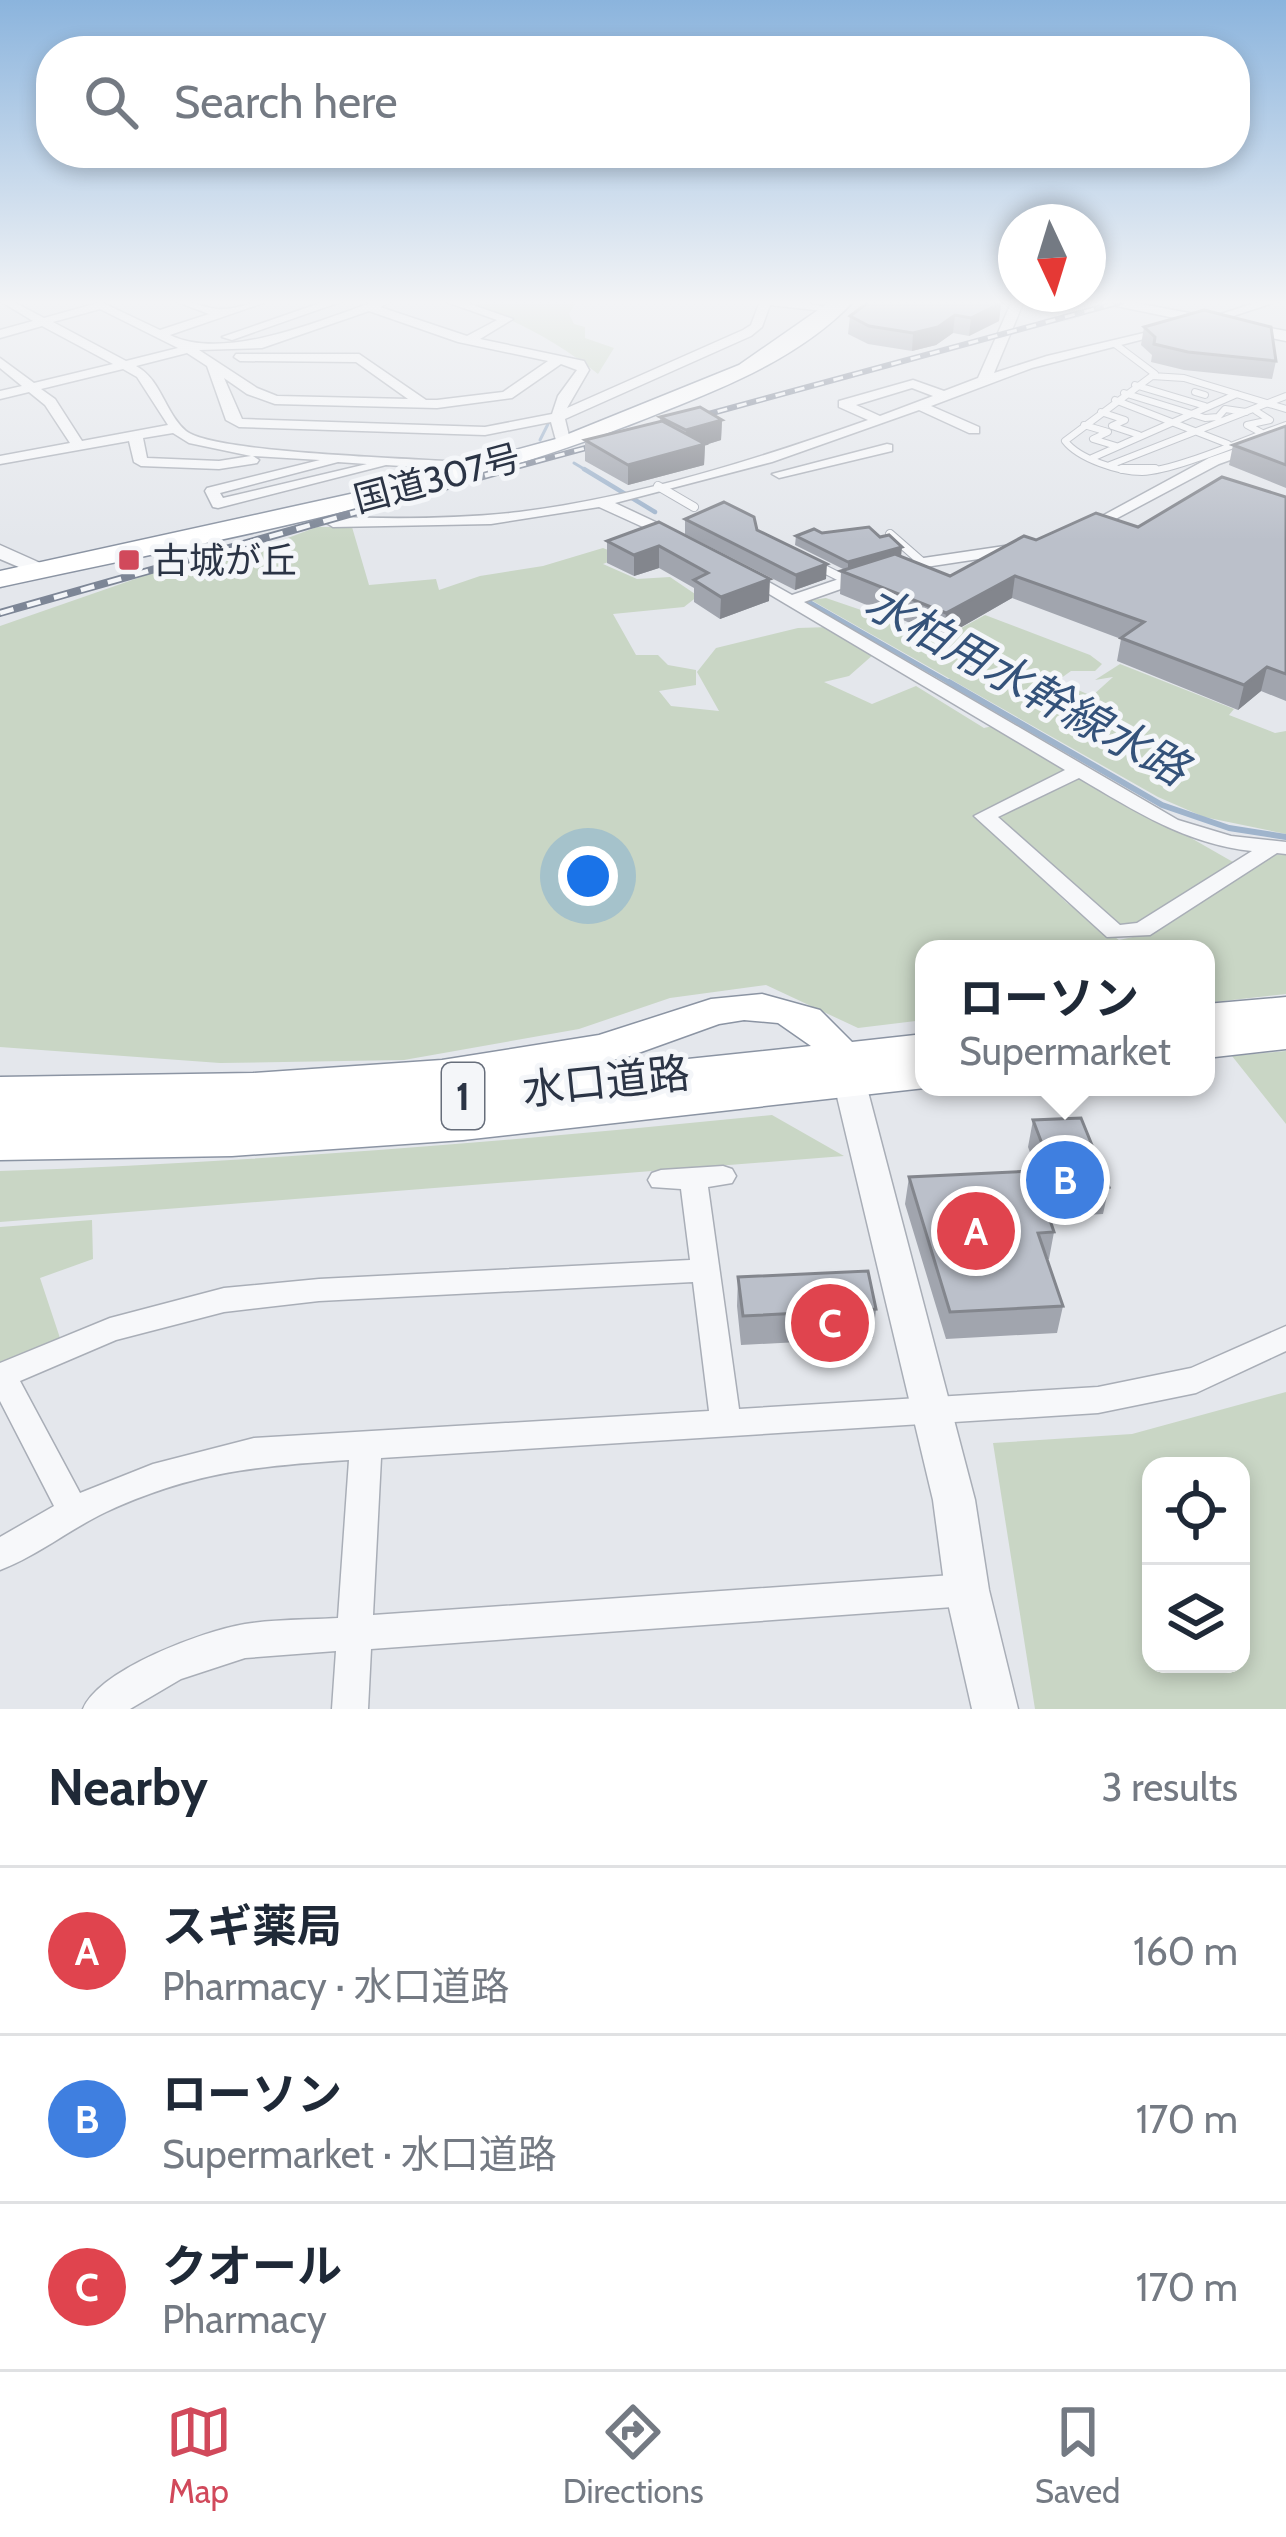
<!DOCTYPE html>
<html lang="en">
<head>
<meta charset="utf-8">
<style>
  body { margin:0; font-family:Cabin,"Noto Sans JP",sans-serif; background:#f6f6f7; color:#1f2937 }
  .controls { position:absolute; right:36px; bottom:36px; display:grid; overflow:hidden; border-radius:24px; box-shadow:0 6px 18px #0003 }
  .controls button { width:108px; height:108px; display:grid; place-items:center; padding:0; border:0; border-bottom:3px solid #e0e1e3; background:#fff; color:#1f2937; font:60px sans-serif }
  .compass { position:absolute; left:998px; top:204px; width:108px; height:108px; border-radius:50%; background:#fff; box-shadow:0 6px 18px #0003; rotate:176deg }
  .you { position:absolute; left:588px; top:876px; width:42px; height:42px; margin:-30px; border:9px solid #fff; border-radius:50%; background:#1a73e8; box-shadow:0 0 0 18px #1a73e833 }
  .badge { display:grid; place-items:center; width:78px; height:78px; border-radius:50%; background:#d1495b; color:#fff; font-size:39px; font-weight:700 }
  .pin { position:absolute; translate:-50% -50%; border:6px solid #fff; box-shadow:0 3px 12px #0006 }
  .popup { position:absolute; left:915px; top:940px; width:300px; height:156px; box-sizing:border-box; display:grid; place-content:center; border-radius:24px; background:#fff; filter:drop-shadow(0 3px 9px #0005); font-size:39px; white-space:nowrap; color:#747a83 }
  .popup b { font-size:45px; color:#1f2937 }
  .popup::after { content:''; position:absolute; left:50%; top:100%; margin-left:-24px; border:24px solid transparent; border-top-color:#fff }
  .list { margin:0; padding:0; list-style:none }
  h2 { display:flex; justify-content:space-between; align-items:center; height:156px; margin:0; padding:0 48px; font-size:51px }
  h2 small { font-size:39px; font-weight:400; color:#747a83 }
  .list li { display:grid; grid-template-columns:78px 1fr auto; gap:36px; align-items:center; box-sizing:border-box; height:168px; padding:0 48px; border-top:3px solid #e0e1e3 }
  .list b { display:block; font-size:45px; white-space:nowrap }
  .list p { margin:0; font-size:39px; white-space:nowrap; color:#747a83 }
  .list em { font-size:39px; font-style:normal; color:#747a83 }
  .icon { flex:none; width:66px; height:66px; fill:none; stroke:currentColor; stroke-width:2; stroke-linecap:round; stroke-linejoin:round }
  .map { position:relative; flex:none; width:1286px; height:1709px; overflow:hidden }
  .search { position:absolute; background:#fff; box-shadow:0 6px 18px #0003; left:36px; right:36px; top:36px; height:132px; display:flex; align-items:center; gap:30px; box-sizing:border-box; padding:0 42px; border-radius:48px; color:#747a83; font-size:45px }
  .sheet { height:660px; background:#fff }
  nav { display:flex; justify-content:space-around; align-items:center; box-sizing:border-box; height:168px; border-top:3px solid #e0e1e3; background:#fff; font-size:33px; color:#747a83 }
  nav a { display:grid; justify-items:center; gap:6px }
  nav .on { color:#d1495b }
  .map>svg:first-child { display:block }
</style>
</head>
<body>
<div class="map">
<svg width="1286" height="1709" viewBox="0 0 1286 1709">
  <rect width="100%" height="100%" fill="#e4e7ec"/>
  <path fill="#c9d6c5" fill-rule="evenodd" d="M459,301h117l-7,13 5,10 11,3v11l29,10 -16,26c-42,-33 -88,-58 -139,-73z
    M317,527h35l17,58 67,-6 3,11 41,-14 63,-10 60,-18 20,8 -20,8 34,15 33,-2 28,19 -14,11 -71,7 23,41h22l10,10 28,5v15l-37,6 12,15 48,5 -22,-39 19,-24 82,-20 32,-1 44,27 -25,22 -25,6 48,22 44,-18 68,42 13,-3 76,46 -90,40 1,12 83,80 52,37 37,-8 106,-74 24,-5v141l-80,9v-54h-282v71l-66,8 -92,-43 -96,13 -91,31 -175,31 -184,3 -220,-16v-421l204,-71 54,-6z
    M826,598l117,40 42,-23 105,40 12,9 -7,7h-24l-14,10 35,15 21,-19 -18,3 25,-16 114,45 -5,6 46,18 11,-2v103l-82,-17 -46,-20 -347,-197z
    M1079,774l154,88 -2,6 -91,60 -25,2 -126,-117z
    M1286,1051v73l-54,-68z
    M772,1115l72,41 -844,66v-51c259,-9 514,-30 772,-56z
    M92,1220l1,39 -53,19 20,60 -60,25v-136z
    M1286,1392v317h-251l-42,-266 139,-9zM1151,1466h90v198h-90z"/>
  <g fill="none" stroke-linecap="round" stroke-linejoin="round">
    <path stroke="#9fb4cc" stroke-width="3" d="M540,440l8,-16
      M574,463l15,9"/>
    <path stroke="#9fb4cc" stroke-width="4.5" d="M584,469l71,43
      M809,602l145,83"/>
    <path stroke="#9fb4cc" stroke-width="6" d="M949,682l213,123 67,23 57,9"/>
    <defs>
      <path id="service-far1" d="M1115,344l40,30
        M1135,385l70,21
        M1195,392l10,3
        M1124,393l81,25 13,-1 7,-8 21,3
        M1115,400l113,44
        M1286,409l-102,-31 -32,-2 -87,65c14,18 54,31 77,31 33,-1 109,-35 144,-47
        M1256,411l14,9 -23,5 15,8
        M1101,412l24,8 -13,6 27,9
        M1084,425l24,7 -15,7 23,7
        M1092,458l145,-64
        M1110,465l176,-69"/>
      <path id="service" d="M1122,469h33
        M658,486l36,21
        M890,534l32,28
        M814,564l34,17"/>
      <path id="minor" d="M0,301h12l32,17 57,-16 59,28 49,-16 -34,-13c16,0 27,6 42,8 16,2 35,-8 52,-8l-99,34c55,27 151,-15 206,-34h17l-13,6 87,29 30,-16 -53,-19h17l52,18 -33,20 104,22 5,9 -22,38 176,-78 8,-5 9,-24h33l45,8 -6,3 -62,-7 -8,22 -11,9 -186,83 6,25 -7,4 -7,-4 -6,-22 -66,13 -246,-8 -13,-7 -19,-54 -20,-13 -51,13c25,13 29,47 50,65 28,23 246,28 295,32l7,4 -7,4 -95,-6 -168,43 -5,-1 -8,-16 2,-3 113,-28 -67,-4 6,4 -2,3 -38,6 -78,-3 -7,-4 -5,-21 -129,23v-8l70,-13 -25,-38 -16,-13 -29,7v-8l22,-5 -22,-18v-10l34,25 79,-19 -71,-38 -42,12v-8l33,-9zM100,309l78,39 -52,13 -73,-39zM369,311l89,31 90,19 -45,31 -66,8h-11l-67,-46h-123l-2,3 6,4 116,1 52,37 -131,-3 -20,-8 -58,-38 63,-2zM561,364l16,6 -19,26 -6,18 -67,13 -243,-8 -18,-41 23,16 28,10 162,4 75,-10zM123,369l14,8 31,48 -86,16 -27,-42 -14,-10zM173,433l16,10 62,13 -32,5 -72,-3 -4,-20zM338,462l29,2 -144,34 -3,-5z
        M326,301h17l-111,39 -10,-3z
        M1012,301h12l-30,72 53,-17 122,-29 6,4 -143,37 -101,38 48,21v6h-10l-50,-23 -147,52 -157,41 66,31v6l-5,2 -77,-35 -108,17 -158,3 -8,-5 8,-5c62,2 124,2 186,-5 119,-15 236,-52 349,-92l-29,-13v-6l74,-21 31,11 34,-13zM912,388l21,8 -53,20 -24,-11z
        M1261,301h18l-76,25 -10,-3z
        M1286,431v9l-67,24 -126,67 -13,-3 129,-70z
        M887,444l5,1v6l-113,27 -7,-4z
        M1018,544l8,5 -2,3 -138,21 -82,29 374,218 53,16 55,6v12l-9,-1 -127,82 -43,2 -133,-121 91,-46 -328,-195 2,-3h12l41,23 91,-31zM1079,778c56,33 107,66 173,73l-115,72 -17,2 -122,-108z
        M723,1166l9,3 4,7 -4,7 -24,4 31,222 359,-22 93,-19 95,-42v25l-90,42 -98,20 -717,45 -8,157 594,-41 12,5 5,11 -5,11 -12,5 -596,43 -3,60h-36l4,-58 -91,7 -64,21 -51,30h-47c17,-40 120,-78 162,-85 30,-5 63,-4 93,-6l11,-158c-92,6 -157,12 -243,52 -36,17 -69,44 -106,58v-33l54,-31 -54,-105v-38l110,-45 114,-30 95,-9 371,-19 -9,-71 -29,-2 -4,-7 4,-7 9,-3zM693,1282l16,129 -455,27 -101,26 -73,29 -60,-112 96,-41 108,-28 95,-11z"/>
      <path id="tertiary" d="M0,545l47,21 3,4 -10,6 -40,-17z
        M850,1073l11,3 5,8 109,416 14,90 29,119h-46l-27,-119 -12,-90 -99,-416 5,-8z"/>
      <path id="secondary" d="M1092,301h33l161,30v10z"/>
      <path id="trunk" d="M831,301h23c-50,53 -121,83 -187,109 -213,88 -443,128 -667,177v-16l364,-80 192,-52 183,-74z
        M762,994l58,16 32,32 72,-8v53h10l-471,53 -231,16 -232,4v-83l253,-4 189,-13 157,-25 112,-36zM744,1020l34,3 33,23 -257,27 76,-17 89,-32z
        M1286,997v52l-80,9v-54z"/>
    </defs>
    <use href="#service-far1" stroke="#a9aeb7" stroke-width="8"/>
    <use href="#service" stroke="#a9aeb7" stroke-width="10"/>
    <use href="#minor" stroke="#a9aeb7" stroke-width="3"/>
    <use href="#tertiary" stroke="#a9aeb7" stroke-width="3"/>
    <use href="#secondary" stroke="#a9aeb7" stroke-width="3"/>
    <use href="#trunk" stroke="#8b94a3" stroke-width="3"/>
    <use href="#service-far1" stroke="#f7f8fa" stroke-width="6"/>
    <use href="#service" stroke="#f7f8fa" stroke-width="8"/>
    <use href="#minor" fill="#f7f8fa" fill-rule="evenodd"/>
    <use href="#tertiary" fill="#f7f8fa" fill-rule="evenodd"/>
    <use href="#secondary" fill="#fff" fill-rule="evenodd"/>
    <use href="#trunk" fill="#fff" fill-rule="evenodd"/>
    <defs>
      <path id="rail-far1" d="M679,422l445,-121
        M497,472l118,-32"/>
      <path id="rail" d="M0,613l508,-144"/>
    </defs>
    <use href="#rail-far1" stroke="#7d8696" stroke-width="6"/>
    <use href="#rail" stroke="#7d8696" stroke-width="8"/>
    <use href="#rail-far1" stroke="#f4f6f9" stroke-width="3" stroke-dasharray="10" stroke-linecap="butt"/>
    <use href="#rail" stroke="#f4f6f9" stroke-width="4.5" stroke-dasharray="14" stroke-linecap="butt"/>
  </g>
  <path fill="#a1a5ae" d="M1001,303l-2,18 -30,15 -16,-3 -17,12 -24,6 -44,-7 -20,-10 2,-18z
    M1144,327l132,34 -4,18 -88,-9 -33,-8 1,-7 -11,-10z
    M660,417l62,3 -1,20 -16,5 -1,20 -76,20 -43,-24v-21l75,-19z
    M1286,426v62l-57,-23 4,-20z
    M1286,497v204l-25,-10 -23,19 -121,-49 4,-22 -109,-41 -68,39 -104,-43 1,-23 4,-1 -50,-25 1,-9 26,-3 58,4 21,20 49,19 86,-36 102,-13z
    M685,519l72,11 69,49 -31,11 -110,-56z
    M659,522l110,79 -49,18 -26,-17v-14l-35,-20 -25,8 -27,-13v-22z
    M1033,1120l76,67 -6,27 -54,3 5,15 -5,27h-2l16,47 -6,27 -111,6 -41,-135 4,-27 128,-6 -9,-24z
    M738,1277l138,32 -3,29 -132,7 -4,-39z"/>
  <path fill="#83868d" d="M1001,303l-2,18 -30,15 2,-18z
    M955,315l-2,18 -17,12 -24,6 1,-18z
    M722,420l-1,20 -16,5 -1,20 -76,20v-20l57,-16 1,-19z
    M659,546v22l-25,8v-21z
    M902,547l-1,10 -53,15v-10z
    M827,564l-1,15 -31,11 1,-15z
    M1015,576l-3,22 -68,39 2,-24z
    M770,579l-1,22 -49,18 1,-22z
    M1267,667l-6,24 -23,19 6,-25z"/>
  <path fill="#bbc0ca" stroke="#83868d" stroke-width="3" d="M870,301h116l15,2 -30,15 -16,-3 -17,12 -25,6 -44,-7 -19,-10z
    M1204,310l67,17 5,34 -88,-9 -34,-8 1,-7 -11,-10z
    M700,407l22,13 -36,10 -26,-13z
    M662,421l43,23 -77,21 -43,-25z
    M1286,426v39l-53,-20z
    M1222,477l64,20v177l-19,-7 -23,18 -123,-47 23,-16 -129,-46 -69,37 -105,-42 54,-17 55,22 74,-40 12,4 60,-27 42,14z
    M724,502l30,15 3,13 70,34 -31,11 -111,-56z
    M659,522l111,57 -49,18 -27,-17 14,-7 -49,-27 -25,9 -27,-14z
    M869,527l11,10 9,-2 13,12 -54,15 -52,-26 18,-7 8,4z
    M1081,1118l28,69 -69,4 14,41 -16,1 25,73 -113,6 -41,-135 143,-7 -19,-50z
    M868,1271l8,38 -133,7 -5,-39z"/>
  <linearGradient id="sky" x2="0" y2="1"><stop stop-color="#8bb4dd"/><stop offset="0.56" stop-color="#f3f4f6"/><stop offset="1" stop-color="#f3f4f6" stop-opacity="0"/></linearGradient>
  <rect width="1286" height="540" fill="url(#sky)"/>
  <rect fill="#d1495b" stroke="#f4f6f9" stroke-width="4.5" x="117" y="548" width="24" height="24" rx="6"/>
  <g text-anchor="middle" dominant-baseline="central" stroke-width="10" stroke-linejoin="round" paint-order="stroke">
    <g font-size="36" fill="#2b3445" stroke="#f4f6f9">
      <text transform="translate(437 478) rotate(-15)">国道307号</text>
    </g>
    <g font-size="36" fill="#2b3445" stroke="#f4f6f9" text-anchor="start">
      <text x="153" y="560">古城が丘</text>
    </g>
    <rect fill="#f4f6f9" stroke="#676e7b" stroke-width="3" x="442" y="1063" width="42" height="66" rx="9"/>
    <g font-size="39" font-weight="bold" fill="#2b3445">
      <text x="463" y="1096">1</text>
    </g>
    <g font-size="42" fill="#2b3445" stroke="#f4f6f9">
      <text transform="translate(606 1081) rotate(-6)">水口道路</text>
    </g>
    <g font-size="45" font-style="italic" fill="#34527a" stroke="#f4f6f9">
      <text transform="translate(1027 685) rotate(29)">水柏用水幹線水路</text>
    </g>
  </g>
</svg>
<div class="controls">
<button><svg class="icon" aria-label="locate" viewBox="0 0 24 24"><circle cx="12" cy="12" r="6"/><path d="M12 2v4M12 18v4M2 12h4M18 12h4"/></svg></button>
<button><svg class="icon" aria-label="layers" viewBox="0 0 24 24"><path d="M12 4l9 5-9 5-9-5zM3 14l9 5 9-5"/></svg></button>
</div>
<svg class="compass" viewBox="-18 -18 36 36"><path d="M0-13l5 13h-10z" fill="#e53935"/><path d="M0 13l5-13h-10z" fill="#747a83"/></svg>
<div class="you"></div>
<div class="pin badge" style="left:976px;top:1231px;background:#e0444e">A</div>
<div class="pin badge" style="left:1065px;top:1180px;background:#3f7fe0">B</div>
<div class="popup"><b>ローソン</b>Supermarket</div>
<div class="pin badge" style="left:830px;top:1323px;background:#e0444e">C</div>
<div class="search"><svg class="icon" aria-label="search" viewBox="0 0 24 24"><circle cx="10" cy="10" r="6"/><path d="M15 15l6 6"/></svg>Search here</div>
</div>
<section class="sheet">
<h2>Nearby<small>3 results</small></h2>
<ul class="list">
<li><span class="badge" style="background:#e0444e">A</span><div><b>スギ薬局</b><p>Pharmacy · 水口道路</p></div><em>160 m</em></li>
<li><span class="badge" style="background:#3f7fe0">B</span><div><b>ローソン</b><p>Supermarket · 水口道路</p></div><em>170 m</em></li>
<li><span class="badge" style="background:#e0444e">C</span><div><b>クオール</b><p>Pharmacy</p></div><em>170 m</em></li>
</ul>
</section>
<nav>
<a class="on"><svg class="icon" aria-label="map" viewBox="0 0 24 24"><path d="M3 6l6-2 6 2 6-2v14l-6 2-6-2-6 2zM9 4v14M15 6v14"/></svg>Map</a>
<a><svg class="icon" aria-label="directions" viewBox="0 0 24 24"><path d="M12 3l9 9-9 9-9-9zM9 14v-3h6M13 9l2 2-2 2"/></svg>Directions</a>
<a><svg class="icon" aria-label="saved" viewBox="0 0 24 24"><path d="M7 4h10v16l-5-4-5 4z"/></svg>Saved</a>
</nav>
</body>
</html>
